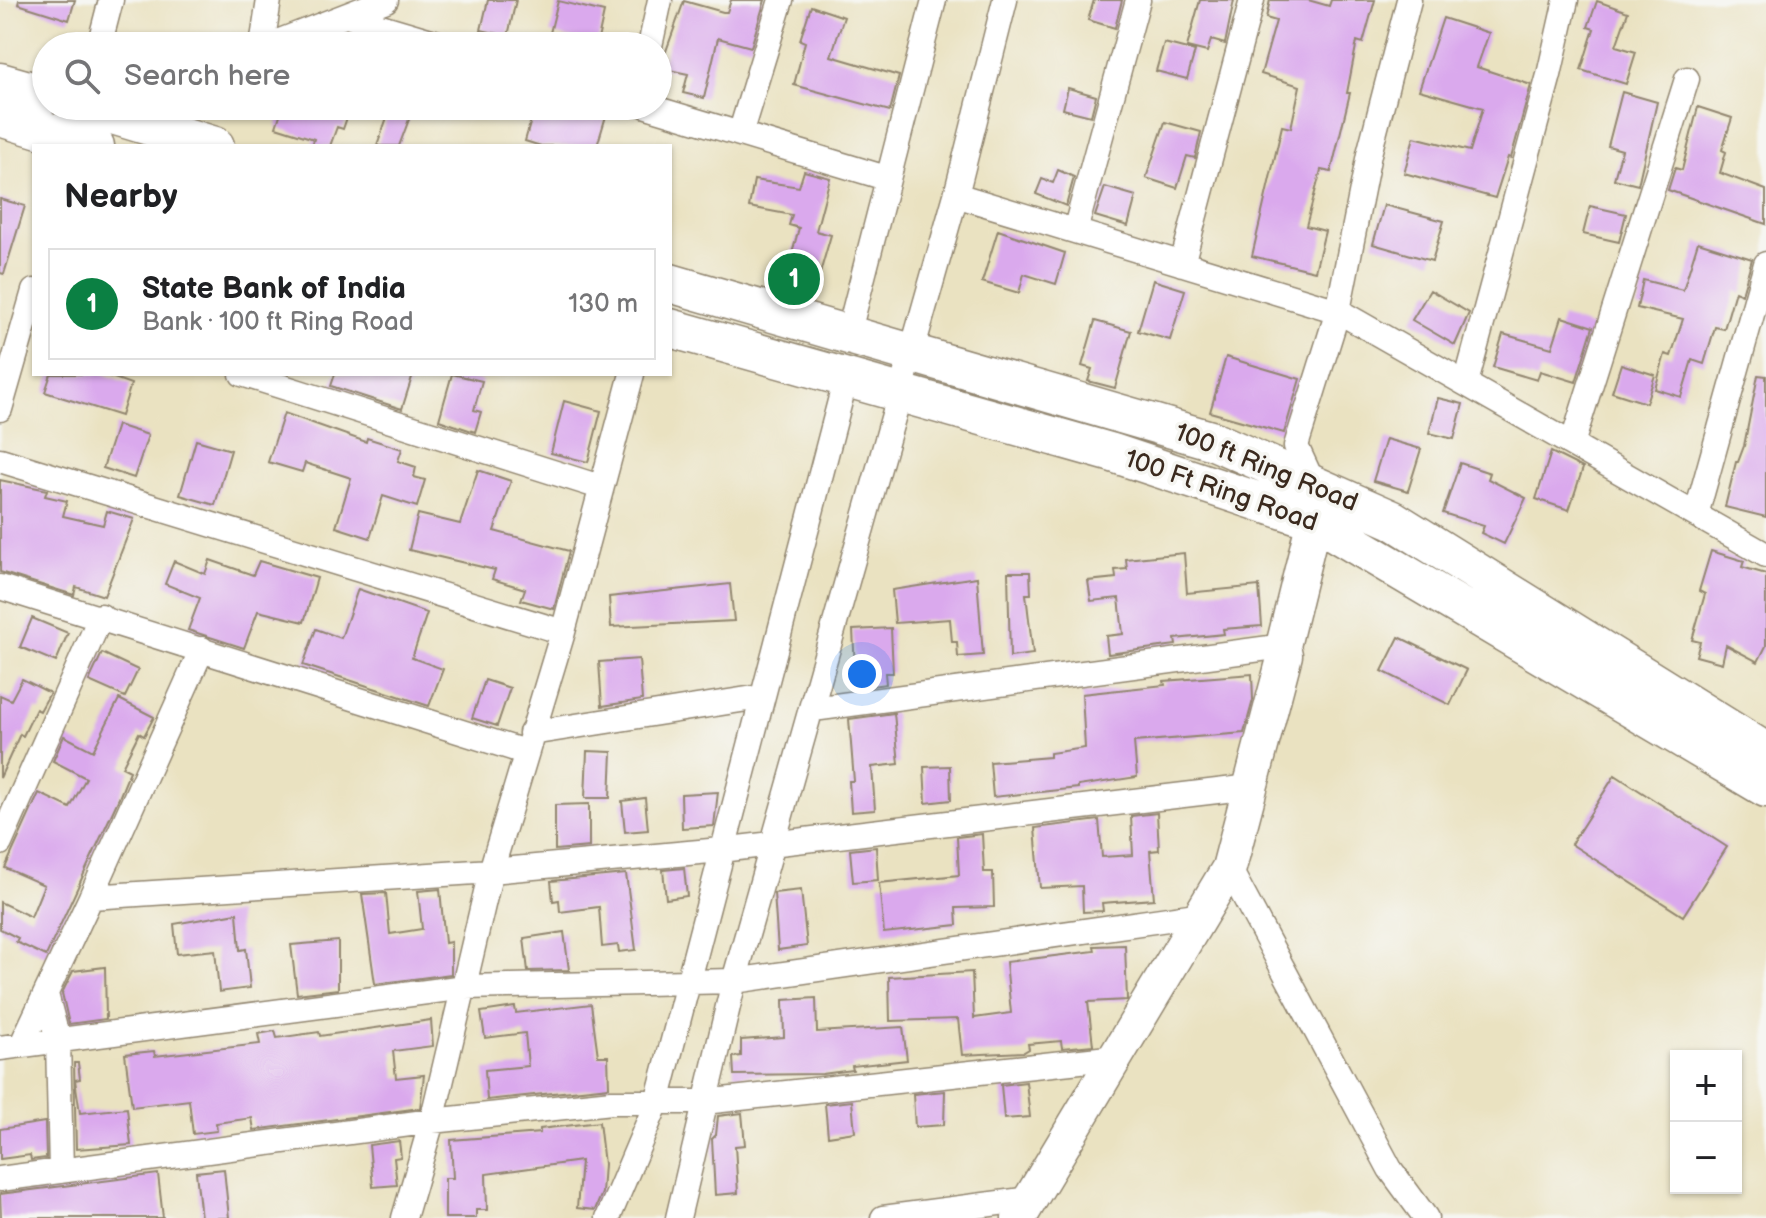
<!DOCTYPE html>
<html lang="en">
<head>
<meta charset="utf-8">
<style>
  body { margin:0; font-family:"Balsamiq Sans",sans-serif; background:#f2f2f2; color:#202124 }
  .controls { position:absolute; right:24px; bottom:24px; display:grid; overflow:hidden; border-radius:0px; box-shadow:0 2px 6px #0004 }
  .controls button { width:72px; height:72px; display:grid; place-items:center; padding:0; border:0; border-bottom:2px solid #e0e0e0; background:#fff; color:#202124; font:40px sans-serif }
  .you { position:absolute; left:862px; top:674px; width:28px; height:28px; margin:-20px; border:6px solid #fff; border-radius:50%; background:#1a73e8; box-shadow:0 0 0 12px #1a73e833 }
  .badge { display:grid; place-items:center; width:52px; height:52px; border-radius:50%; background:#0b8043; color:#fff; font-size:26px; font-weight:700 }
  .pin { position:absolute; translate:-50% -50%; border:4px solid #fff; box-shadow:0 2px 8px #0006 }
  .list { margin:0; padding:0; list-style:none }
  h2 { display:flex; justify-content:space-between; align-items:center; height:104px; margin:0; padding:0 32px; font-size:34px }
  h2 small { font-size:26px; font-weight:400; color:#757577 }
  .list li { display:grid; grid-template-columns:52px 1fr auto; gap:24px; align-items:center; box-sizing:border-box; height:112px; margin:0 16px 16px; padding:0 16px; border:2px solid #e0e0e0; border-radius:0px }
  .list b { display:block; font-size:30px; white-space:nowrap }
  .list p { margin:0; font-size:26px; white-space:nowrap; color:#757577 }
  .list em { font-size:26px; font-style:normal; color:#757577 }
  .icon { flex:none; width:44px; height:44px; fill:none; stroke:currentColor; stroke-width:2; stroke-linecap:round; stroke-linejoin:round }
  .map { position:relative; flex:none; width:1766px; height:1218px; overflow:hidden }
  .search { position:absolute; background:#fff; box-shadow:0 2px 6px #0004; left:32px; top:32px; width:640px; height:88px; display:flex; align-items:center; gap:20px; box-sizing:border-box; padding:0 28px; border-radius:44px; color:#757577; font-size:30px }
  .panel { position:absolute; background:#fff; box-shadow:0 2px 6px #0004; left:32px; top:144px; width:640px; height:232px; border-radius:0px }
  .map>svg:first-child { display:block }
</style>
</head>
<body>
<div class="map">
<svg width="1766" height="1218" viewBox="0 0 1766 1218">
  <rect width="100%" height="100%" fill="#f6f6f2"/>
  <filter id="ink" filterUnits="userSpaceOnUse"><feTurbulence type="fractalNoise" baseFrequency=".0125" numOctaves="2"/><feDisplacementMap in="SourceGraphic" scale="16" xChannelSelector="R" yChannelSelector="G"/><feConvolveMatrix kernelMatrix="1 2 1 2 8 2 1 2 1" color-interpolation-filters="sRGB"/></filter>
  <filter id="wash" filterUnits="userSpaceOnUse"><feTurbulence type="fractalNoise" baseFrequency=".006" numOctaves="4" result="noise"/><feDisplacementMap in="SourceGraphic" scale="32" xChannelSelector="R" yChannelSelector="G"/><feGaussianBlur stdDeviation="1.8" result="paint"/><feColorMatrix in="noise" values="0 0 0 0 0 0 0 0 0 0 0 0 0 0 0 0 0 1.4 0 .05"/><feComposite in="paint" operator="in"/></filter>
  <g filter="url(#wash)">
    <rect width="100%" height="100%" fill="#eae2c1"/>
    <g id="blocks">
      <path fill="#daa9ed" d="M19,0h56l-6,20 -51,-16z
        M488,0h28l-8,36 -27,-6z
        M731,0h34l-14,47 -33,-9 -14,60 -21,-5 5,-19 -28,-6 24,-67 39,11h4z
        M1094,0h28l-7,28 -27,-8z
        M1200,0h34l-9,44 -14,-4 -4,12 -20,-5z
        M1270,0h38l21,6 2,-6h44l-12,43 -6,-2 -10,52h3l-19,79 -10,-2 -15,56 19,5 -10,40 -63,-15 30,-130 9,2 9,-42 -39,-12 15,-53 -10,-3z
        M558,1l46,11 -7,32 -47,-11z
        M1597,1l31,11 -12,34 20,6 -10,32 -45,-14 13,-41 -6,-2z
        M811,6l33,11 -13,39 68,20 -9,35 -96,-26 11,-43 -5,-2z
        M1443,18l46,15 -12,34 54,18 -20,73 -3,-1 -13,41 -91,-25 10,-36 56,14 13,-43 -64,-18z
        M1164,43l31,8 -8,28 -31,-8z
        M1068,88l28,8 -5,20 -28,-7z
        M1622,92l35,10 -19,83 -24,-6 8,-29 -14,-4z
        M283,106h68l-8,23 -6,-2 -7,19h-18l2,-7 -38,-12z
        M391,106h23l-15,40h-22z
        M535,106l36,8 2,-8h36l-12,40h-56l-16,-5z
        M1698,107l34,11 -10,32 4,2 -6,21 46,17v34l-98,-34 7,-22 7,2z
        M1165,122l36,10 -6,26 -8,-2 -10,32 -31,-10z
        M1058,170l16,7 -8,29 -30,-12 6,-15 11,4z
        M804,171l26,7 -14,53 15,4 -15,52 -31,-8 14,-51 -10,-3 3,-10 -43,-8 5,-27 45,7z
        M1105,187l31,9 -8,30 -33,-10z
        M0,199l25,7 -21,68 -4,-1z
        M1384,205l60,16 -12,40 -59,-17z
        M1590,206l36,8 -7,28 -36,-8z
        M998,230l67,23 -9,31 -32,-10 -5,19 -37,-11z
        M1698,242l54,17 -10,35 -7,-3 -11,38 -9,-2 -11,37 -12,-4 -11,37 -26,-8 10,-35 6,2 12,-37 -46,-11 6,-28 40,10z
        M1153,280l32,10 -15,50 -32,-9z
        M1430,290l39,23 -14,32 -43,-25z
        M1562,317l31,10 -17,55 -36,-11 -3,9 -44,-13 10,-33 49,14z
        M1095,321l36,10 -16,57 -27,-7 4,-12 -10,-3z
        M1226,357l74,22 -16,54 -74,-21z
        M1621,364l34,11 -9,28 -34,-11z
        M51,374h52l28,10 -10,32 -76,-24z
        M335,374h78l-11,35 -71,-23z
        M452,374l30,7 -8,29 7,2 -6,20 -36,-12z
        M1758,375l8,1v141l-41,-10 11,-45h2l6,-16z
        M1438,398l25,6 -9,35 -25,-6z
        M564,401l37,10 -13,51 -37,-9z
        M284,413l82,29 1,-4 35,11 -4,12 18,6 -2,10 11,3 -8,27 -34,-11 -13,42 -34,-11 15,-49 -46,-15 -3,9 -34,-10z
        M117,425l31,10 -14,43 -31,-10z
        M1386,439l35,10 -13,42 -35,-10z
        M196,440l35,10 -16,55 -35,-10z
        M1551,452l32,16 -14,42 -33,-11z
        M1460,463l30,10 -2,6 38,19 -22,46 -23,-11 3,-7 -41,-13z
        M478,470l33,11 -17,50 75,20 -15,58 -33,-9 4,-11 -33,-10 3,-9 -86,-20 9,-36 42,10z
        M0,480l47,10 -2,6 22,5 -4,15 40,9 4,-14 27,8 -30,77 -28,-9 -2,8 -74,-23z
        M1711,551l33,10 -2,6 24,7v72l-8,16 -32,-17 -4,18 -26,-7 4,-14 -8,-2 13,-46 -6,-3z
        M1184,553l3,40 72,-7 3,40 -39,3 1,5 -49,5 1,6 -68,9 -2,-18 17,-2 -4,-36 -28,3 -3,-20 28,-3 -1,-8 12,-1 -1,-10z
        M210,560l43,15 6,-14 58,17 -13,44 -46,-11 -14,37 -56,-18 12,-32 -35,-14 9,-23 31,13z
        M1008,572h22l1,22h-5l7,60 -23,3z
        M977,577l6,78 -25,2 -1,-15h-5l-2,-23 -55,4 -3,-33z
        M730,584l4,37 -123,6 -2,-30z
        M358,589l69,24 -15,45 31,11 -14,37 -126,-41 13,-36 25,9z
        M32,618l36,15 -12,29 -36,-15z
        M891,628l2,45h-8l1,11 -30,4 -3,-58z
        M1399,637l68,33 -17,35 -68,-34z
        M102,653l36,17 -13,27 -36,-16z
        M639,659l3,41 -40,6 -3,-44z
        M1252,674l1,26 -9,33 -110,9 3,35 -59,9v2l-85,9 -3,-35 60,-5v-4l35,-5 -3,-54 83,-9 -1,-4z
        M22,679l28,14 -10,18 -4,-2 -13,27 -3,-2 -20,44v-83l11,5z
        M485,680l25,8 -13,38 -25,-8z
        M119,699l35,18 -10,19 -5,-3 -17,34 8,4 -11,27 -73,158 -30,-14 2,-4 -18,-9v-27l31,15 13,-32 -39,-17 34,-75 31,15 16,-30 -33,-17 11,-25 29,15z
        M894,713l5,51 -27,3 3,43 -24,2 -2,-31h5l-5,-62z
        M587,751l25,1 -2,46h-25z
        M950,766l1,34 -25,3 -2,-36z
        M1615,775l112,72 -44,69 -112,-72z
        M718,792l-4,34 -32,2 -1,-34z
        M645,798l3,32 -23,2 -3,-31z
        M589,804v43l-34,3v-45z
        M1157,813l2,37 -9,1 4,48 -52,4 1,8 -20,1 -1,-26 -42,2 -5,-60 64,-8 3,37 31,-2 -2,-39z
        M982,834l2,38h9l1,35 -38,1 1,17 -73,8 -5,-50 80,-8 -2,-38z
        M876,847l2,33 -25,2 -3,-32z
        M684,868l3,28 -21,3 -3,-29z
        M626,874l10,76 -17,2 -1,-7 -16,2 -3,-40 -39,5 -1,-12 -6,1 -2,-20z
        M440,889l5,54 6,-1v32l-76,10 -13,-90 24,-1 4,41 32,-5 -4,-38z
        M801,890l6,56 -29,4 -4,-57z
        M237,913l3,37 6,-1 4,39 -31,4 -4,-42 -38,4 -3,-30z
        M564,932l5,38 -41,1 -4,-33z
        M338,941v48l-41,5 -6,-49z
        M1125,945l2,55 -39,2 5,43 -31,3 -1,-7 -33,3 1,5 -5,3 -62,3 -4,-36 -68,2 -1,-44 83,-5 2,46 37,-5 -5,-51 89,-11 -1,-5z
        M105,967l1,52 -37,5 -7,-31 11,-22z
        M816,998l1,34 86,-5 4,33 -55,6 1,4 -31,4 -88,1 -1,-18 8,-1v-16l43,-3 -1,-37z
        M591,1004l7,52h10l1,31 -122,13 -2,-30 43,-4 -3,-33 -40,5 -4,-26 34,-5 1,6z
        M431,1020l2,26 -40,5 3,27 28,-3 -4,33 -166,22 -2,-12 -36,5 1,8 -24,3 -4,-34 -57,7 -7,-53 29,-3 1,5 105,-12 -2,-10 17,-3 2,7 42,-6 1,4z
        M74,1063h4l2,16 -5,1 5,33 47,-5 4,37 -55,4z
        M1026,1082l4,35 -26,2 -3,-34z
        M945,1091l-1,34 -29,2 -2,-33z
        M852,1101l3,31 -27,4 -3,-32z
        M742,1113l3,32 -10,1 3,47 -23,2 -3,-56 4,-4 2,-19z
        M45,1122l1,36 -15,2 -1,-5 -30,4v-30z
        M599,1122l5,42 -2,29 -7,17 -18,-2 4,-47 -95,13 1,36h-11v8h-31v-40h8l-2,-38 89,-7v-4z
        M399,1141l2,16 -7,1 3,27 -24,2 -4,-42z
        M224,1169l5,49h-28l-5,-46z
        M158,1174l5,44h-162l-1,-24z"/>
    </g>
  </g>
  <g filter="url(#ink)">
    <use href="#blocks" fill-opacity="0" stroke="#928670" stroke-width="2"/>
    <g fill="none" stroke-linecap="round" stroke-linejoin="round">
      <defs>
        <path id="street" d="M350,17l98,29
          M99,46l12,-46
          M262,46l7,-46
          M267,46l119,-46
          M650,46l10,-46
          M647,106l239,72
          M740,134l41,-134
          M956,195l382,116 428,244
          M1075,231l63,-231
          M1182,264l70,-264
          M848,335l86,-335
          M242,374l358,113
          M1466,383l83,-308 17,-75
          M0,409l34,-118
          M1572,444l115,-365
          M0,460l563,172
          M1314,485l-18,-39 42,-135 31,-157 40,-154
          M1696,515l70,-251
          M0,587l525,165
          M813,709l470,-63
          M531,733l229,-36
          M0,843l101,-227
          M1229,868l161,301 36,49
          M91,897l111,-248
          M46,994l12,46 3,131
          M22,1044l69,-147 400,-26 230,-21 530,-63
          M0,1048l465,-61 269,-6 469,-67
          M0,1179l432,-58 180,-19h92l413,-45
          M404,1218l28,-97 59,-250 72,-239 69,-258
          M608,1218l49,-116 189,-724
          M678,1218l56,-237 222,-786 49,-195
          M883,1218l147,-19"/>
        <path id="secondary" d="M1019,1218l210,-350 56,-213 -2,-9 31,-126v-27"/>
        <path id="primary" d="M0,82l46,13
          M83,106l132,40
          M0,117l95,29
          M670,283l544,158 179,79 373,232
          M670,328l443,125 201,67 452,268"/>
      </defs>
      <use href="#street" stroke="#928670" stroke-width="27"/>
      <use href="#secondary" stroke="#928670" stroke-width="37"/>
      <use href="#primary" stroke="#928670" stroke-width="41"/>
      <use href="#street" stroke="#fff" stroke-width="24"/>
      <use href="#secondary" stroke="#fff" stroke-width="34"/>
      <use href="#primary" stroke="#fff" stroke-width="38"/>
    </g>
  </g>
  <g text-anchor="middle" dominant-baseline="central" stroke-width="7" stroke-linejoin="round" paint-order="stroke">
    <g font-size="26" fill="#3b2a1e" stroke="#f6f6f2">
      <text transform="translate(1266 468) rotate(22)">100 ft Ring Road</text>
      <text transform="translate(1221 491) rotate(19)">100 Ft Ring Road</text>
    </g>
  </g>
</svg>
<div class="controls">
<button>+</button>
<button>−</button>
</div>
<div class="you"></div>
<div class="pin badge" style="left:794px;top:279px">1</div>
<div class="search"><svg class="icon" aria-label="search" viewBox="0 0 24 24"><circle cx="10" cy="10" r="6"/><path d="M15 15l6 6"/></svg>Search here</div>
<section class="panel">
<h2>Nearby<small></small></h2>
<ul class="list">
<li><span class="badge">1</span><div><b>State Bank of India</b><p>Bank · 100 ft Ring Road</p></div><em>130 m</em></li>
</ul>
</section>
</div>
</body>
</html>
